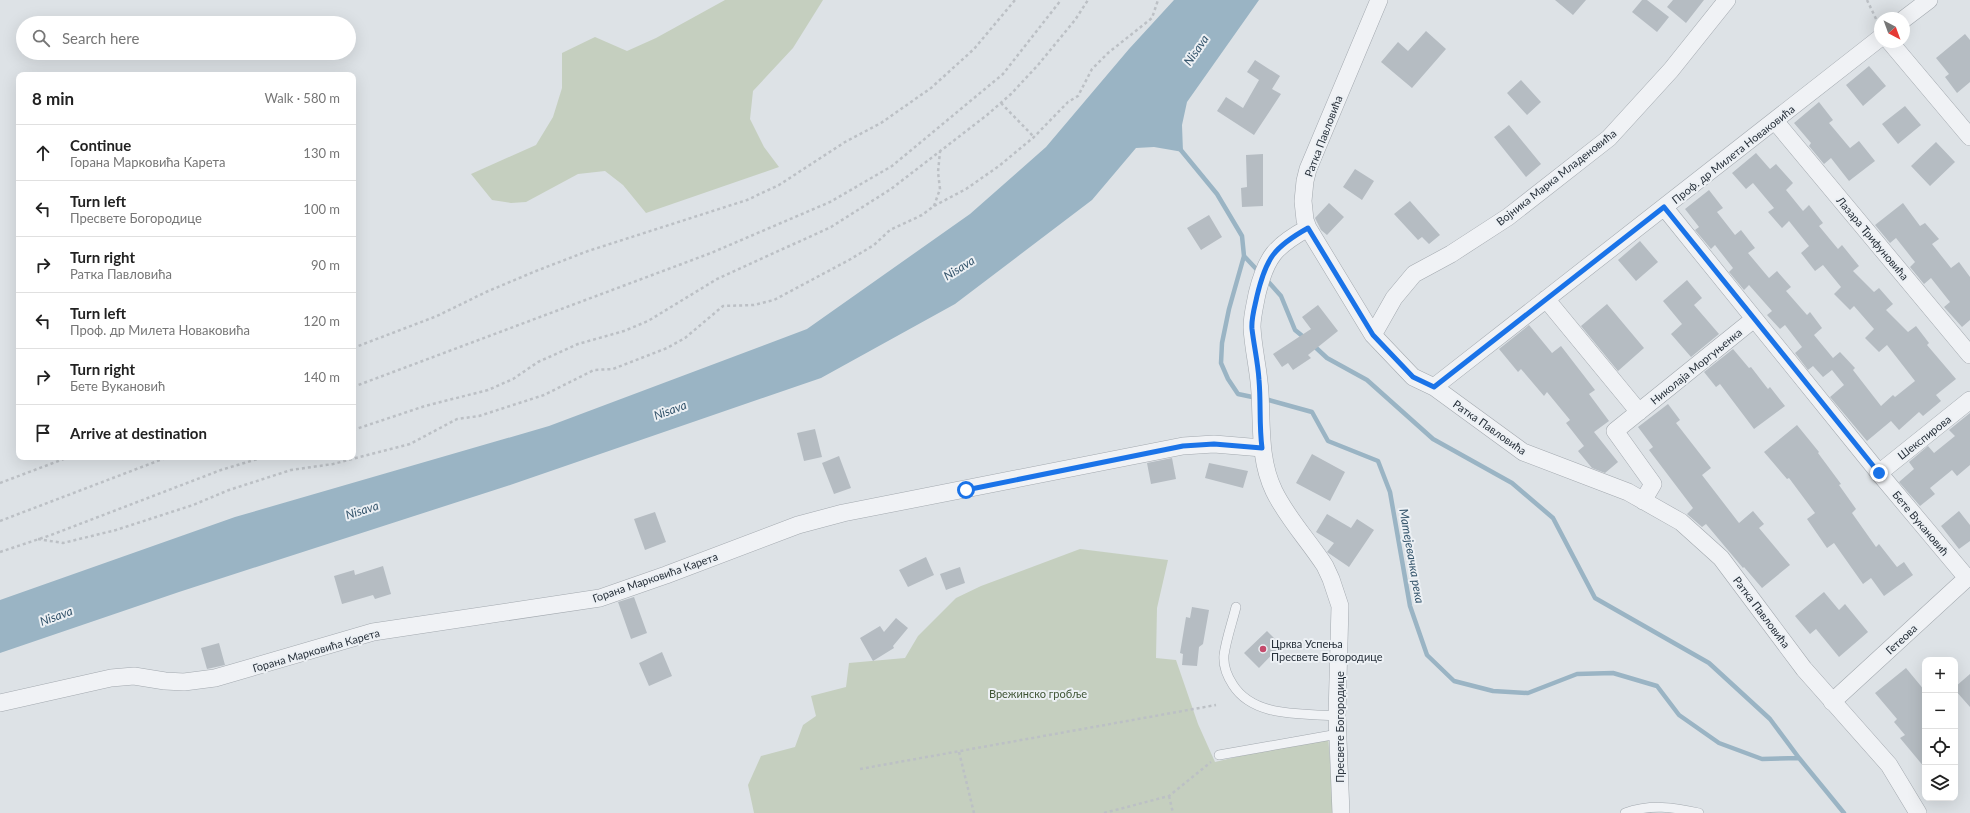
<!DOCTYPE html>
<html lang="en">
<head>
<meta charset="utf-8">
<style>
  body { margin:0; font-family:Lato,sans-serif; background:#f2f2f2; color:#222 }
  .controls { position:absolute; right:12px; bottom:12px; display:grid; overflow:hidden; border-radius:8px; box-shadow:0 4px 16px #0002 }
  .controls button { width:36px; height:36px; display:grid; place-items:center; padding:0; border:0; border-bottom:1px solid #e0e0e0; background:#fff; color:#222; font:20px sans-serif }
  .compass { position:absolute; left:1874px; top:12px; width:36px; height:36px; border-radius:50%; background:#fff; box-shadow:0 4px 16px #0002; rotate:139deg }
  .stop { position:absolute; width:12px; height:12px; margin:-9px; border:3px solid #1a73e8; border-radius:50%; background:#fff }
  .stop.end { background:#1a73e8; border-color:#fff; box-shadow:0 1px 4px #0008 }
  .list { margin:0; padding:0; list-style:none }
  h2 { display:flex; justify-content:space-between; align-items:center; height:52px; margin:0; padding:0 16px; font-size:17px }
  h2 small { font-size:13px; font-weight:400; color:#767676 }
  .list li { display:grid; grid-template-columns:26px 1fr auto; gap:12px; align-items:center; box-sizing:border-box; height:56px; padding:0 16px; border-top:1px solid #e0e0e0 }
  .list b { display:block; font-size:15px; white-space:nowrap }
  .list p { margin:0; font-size:13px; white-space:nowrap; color:#767676 }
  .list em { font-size:13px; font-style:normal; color:#767676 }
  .icon { flex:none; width:22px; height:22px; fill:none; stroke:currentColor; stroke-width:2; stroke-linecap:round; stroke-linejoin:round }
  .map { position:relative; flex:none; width:1970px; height:813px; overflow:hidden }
  .search { position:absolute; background:#fff; box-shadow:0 4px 16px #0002; left:16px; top:16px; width:340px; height:44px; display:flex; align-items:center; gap:10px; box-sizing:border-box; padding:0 14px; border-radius:22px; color:#767676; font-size:15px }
  .panel { position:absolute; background:#fff; box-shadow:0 4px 16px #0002; left:16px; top:72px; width:340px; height:388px; border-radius:8px }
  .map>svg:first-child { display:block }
</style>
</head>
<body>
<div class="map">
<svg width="1970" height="813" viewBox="0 0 1970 813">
  <rect width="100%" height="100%" fill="#dde2e6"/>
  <path fill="#c5cfbf" d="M725,0h98l-30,48 -40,43 -3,28 14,28 15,20 -133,46 -23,-28 -18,-14 -27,3 -52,28 -15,1 -19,-3 -21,-26 65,-29 17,-28 9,-29v-35l33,-16 32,14 29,-13z
    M1080,549l88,11 -11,48 -1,50 20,2 22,64 17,38 113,-27 6,78h-580l-6,-28 13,-29 34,-9 8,-22 13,-9 -5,-20 35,-9 3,-24 56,-5 13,-22 38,-38 25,-12z"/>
  <path fill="#9ab4c4" d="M1174,0h85l-72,102 -5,23 1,27 -29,-5 -18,1 -44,52 -137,104 -134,74 -314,108 -328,106 -179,61v-53l235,-83 314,-91 258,-97 163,-115 76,-67 83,-98z"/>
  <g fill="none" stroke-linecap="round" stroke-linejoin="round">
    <path stroke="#9ab4c4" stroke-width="4.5" d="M1180,149l37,45 25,42 2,20 -15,53 -7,34 -1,20 7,16 10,15 19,4
      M1244,256l16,17
      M1265,278l16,18 14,34 11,9
      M1313,345l14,13 40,22 66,59 79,44 41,35 42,80 114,65 61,56 29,39
      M1265,399l47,13 16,29 50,20 12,31 20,114 17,49 27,26 39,10 35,2 49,-19 36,-1 44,13 22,29 40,28 43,16 37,-1 45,55"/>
  </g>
  <path fill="#b5bcc2" d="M1555,0h31l-13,15z
    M1642,0h5l22,17 -12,15 -25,-20z
    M1673,0h31l-18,23 -19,-16z
    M1426,31l20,18 -34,39 -31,-26 17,-20 10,9z
    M1965,34l5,6v42l-13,11 -12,-16 4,-3 -13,-16z
    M1255,60l25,16 -8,13 9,5 -27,41 -37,-24 9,-14 17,11 16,-28 -12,-8z
    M1869,66l17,20 -23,20 -17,-21z
    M1521,80l20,22 -14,13 -20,-22z
    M1819,102l14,18 -4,3 21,25 9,-7 16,20 -26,20 -18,-23 -7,6 -15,-18 2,-3 -17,-20z
    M1905,106l16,19 -23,19 -16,-20z
    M1509,125l32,39 -15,13 -32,-40z
    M1936,142l19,20 -25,24 -19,-20z
    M1756,153l14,16 6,-5 17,19 -7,7 17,21 6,-6 14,18 -4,3 19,23 4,-4 17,21 -6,5 21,21 5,-4 14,16 -7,6 22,22 8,-6 13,17 -2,2 29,34 -20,16 5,6 -18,15 -4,-4 -20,18 -8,-9 -24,20 -37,-44 14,-12 -12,-15 -9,7 -10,-11 -5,4 -13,-17 7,-6 -17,-22 -5,4 -13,-14 5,-4 -23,-26 -5,5 -15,-18 4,-4 -18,-23 -4,4 -16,-19 4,-3 -14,-18 24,-19 14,18 -6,4 18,23 6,-5 14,18 -7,5 21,25 8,-7 14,16 -5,4 21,24 3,-3 12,16 -8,7 19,23 7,-6 15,16 -2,2 28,36 12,-11 2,2 20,-16 -28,-36 -8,7 -14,-14 9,-9 -20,-23 -4,4 -16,-16 7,-7 -18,-22 -8,6 -14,-18 8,-7 -20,-25 -7,7 -14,-16 6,-4 -21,-25 -7,6 -14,-16z
    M1263,154v52l-21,1 -1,-19 6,-1 -1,-32z
    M1355,169l19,12 -12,19 -19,-13z
    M1410,201l30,34 -11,9 -7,-7 -4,3 -24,-26z
    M1329,203l15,14 -17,18 -6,-5 -6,-12z
    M1903,203l17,23 5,-3 14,16 -7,5 19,24 8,-6 11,15v43l-8,7 -18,-20 6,-5 -19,-24 -7,6 -14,-17 5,-5 -19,-24 -6,5 -15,-18z
    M1209,215l13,22 -21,13 -14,-22z
    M1640,241l18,21 -22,19 -18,-21z
    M1687,280l15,18 -8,7 25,29 -28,23 -20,-23 11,-10 -19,-23z
    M1607,304l37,44 -26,23 -37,-45z
    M1318,305l20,26 -30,24 3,3 -18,12 -5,-7 -6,4 -9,-13 38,-25 -9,-12z
    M1529,325l23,28 9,-7 34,44 -6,4 20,27 -15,11 24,30 -13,11 -13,-5 -14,-17 6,-5 -18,-23 4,-3 -23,-28 -3,4 -23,-27 -3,3 -19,-23z
    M1733,349l16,19 2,-1 17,22 2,-2 15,19 -31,23 -34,-45 -4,3 -12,-15z
    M1668,404l12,16 -4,3 35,45 -9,7 37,48 14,-12 11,13 -5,4 31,37 -28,23 -18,-21 -1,1 -37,-44 -4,3 -15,-13 6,-6 -44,-58 4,-3 -15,-20z
    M1970,413v52l-13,11 -5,-6 -22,18 5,6 -15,12 -21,-24 15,-13 -5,-7 19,-16 6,7 21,-17 -6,-6z
    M1797,425l22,27 -1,1 23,31 -2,1 17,24 -4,4 24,34 3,-3 18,23 7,-5 9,13 -29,21 -13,-18 -8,6 -29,-41 -7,5 -20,-29 8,-6 -26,-35 -2,1 -23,-27z
    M815,429l7,28 -18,4 -7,-28z
    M1312,454l33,18 -15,29 -34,-18z
    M839,456l12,32 -17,6 -12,-31z
    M1172,458l4,21 -25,5 -4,-21z
    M1209,463l39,8 -5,17 -38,-10z
    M1959,511l11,14v16l-11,8 -18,-23z
    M655,512l11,30 -21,8 -11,-31z
    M1327,514l24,14 6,-9 17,11 -25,37 -22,-15 7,-9 -18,-11z
    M926,557l8,18 -26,12 -9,-17z
    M383,566l8,28 -16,5 -2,-4 -31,9 -8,-28 20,-6 1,5z
    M960,567l5,16 -19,7 -6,-16z
    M1824,592l15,18 6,-6 23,28 -29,25 -23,-28 -6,5 -15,-18z
    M634,597l13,36 -16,6 -13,-37z
    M1192,607l17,3 -6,34 -4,3 -2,19 -15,-1 1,-11 -3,-1 6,-36 4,1z
    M896,618l12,10 -15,18 1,2 -21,13 -13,-23 20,-12 4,6z
    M1267,631l14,14 -22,23 -15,-15z
    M219,643l6,22 -18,4 -6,-21z
    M662,652l10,24 -23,10 -10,-23z
    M1906,668l19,23v77l-25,-30 5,-3 -11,-13 3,-3 -22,-26z
    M1970,674v33l-15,-17v-3z"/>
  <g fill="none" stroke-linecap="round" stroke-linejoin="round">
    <defs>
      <path id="lane" d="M1236,607c-4,16 -10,33 -12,48 -1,11 3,21 9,30 21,33 69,28 104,31
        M1219,755l119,-21
        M1625,813c25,-9 49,-6 74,0"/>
      <path id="street" d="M1379,0l-71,169 -3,12 -2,20 2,19 3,8 65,107 40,42 21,10 89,65 105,40 53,30 40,36 83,111 85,96 29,48
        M1904,19l25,-19
        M1890,42l80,95
        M1775,121l195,234
        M1664,207l215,266 88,105
        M1308,228c-33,18 -42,29 -51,66 -2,11 -5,22 -5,33 1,22 7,44 8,66 2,33 -1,67 14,98 13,27 35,50 51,75l6,13 9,27 -3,110 4,97
        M1546,299l93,113
        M1373,335l21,-37 20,-24 37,-20 57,-37 101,-79 62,-68 56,-70
        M1434,387l446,-349
        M1879,473l91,-73
        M1643,501l10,-17 -38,-53 139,-112
        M1832,702l135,-124h3
        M0,703l111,-25 23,-2 31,5 19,1 31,-4 158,-46 227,-34 66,-23 132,-50 45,-12 340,-67 31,-2 48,4"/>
    </defs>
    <use href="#lane" stroke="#a3a9af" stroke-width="10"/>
    <use href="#street" stroke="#a3a9af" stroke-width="18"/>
    <path stroke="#bcc0c5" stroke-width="2.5" stroke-dasharray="3 3" stroke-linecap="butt" d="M1867,0l11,23
      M1001,103l33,34
      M934,206l6,-17 -2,-17 2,-20
      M353,348l84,-32 49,-24 50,-21 52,-20 159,-51 32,-15 66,-43 36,-19 50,-35 43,-39 41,-49
      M353,387l358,-134 119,-51 62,-36 111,-92 58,-74
      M353,430l72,-24 63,-16 25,-11 25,-17 40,-18 46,-13 24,-10 69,-42 114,-52 60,-38 96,-74 24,-21 27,-29 37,-45 13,-20
      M0,483l69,-26
      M0,521l168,-64
      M38,539l25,4 53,-13 77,-25 36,-15 62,-20 42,-6 77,-20 47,-25 22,-3 65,-21 50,-25 19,-1 54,-21 18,-10 38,-32 31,-1 20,-5 75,-40 25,-15 16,-15 32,-15 12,-9 32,-17 33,-23 35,-29 34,-35 10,-6 14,-27 16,-16 44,-35 6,-18
      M0,552l51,-17 170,-65 43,-13
      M959,752l15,61
      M860,769l356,-64
      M1169,796l4,17
      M1104,813l65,-17 42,-34"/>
    <use href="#lane" stroke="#f0f2f5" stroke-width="9"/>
    <use href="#street" stroke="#f0f2f5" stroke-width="17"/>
  </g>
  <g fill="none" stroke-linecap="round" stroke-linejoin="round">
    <path stroke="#1a73e8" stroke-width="5" d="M966,490l217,-44 31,-2 48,4c-3,-23 -1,-45 -3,-68 -1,-17 -5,-34 -7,-51 -1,-11 3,-23 5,-33 9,-38 17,-49 51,-68l65,107 40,42 21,10 230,-180 215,266"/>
  </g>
  <circle fill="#c44a6b" stroke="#ecf0f4" stroke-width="1.5" cx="1263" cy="649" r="4"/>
  <g text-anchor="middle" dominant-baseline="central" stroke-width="4" stroke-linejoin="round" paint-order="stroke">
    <g font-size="11" fill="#28313b" stroke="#ecf0f4">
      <text transform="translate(1323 136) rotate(-69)">Ратка Павловића</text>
      <text transform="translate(1733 154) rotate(-38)">Проф. др Милета Новаковића</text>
      <text transform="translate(1556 177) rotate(-38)">Војника Марка Младеновића</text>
      <text transform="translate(1873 238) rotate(50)">Лазара Трифуновића</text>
      <text transform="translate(1696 366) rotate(-39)">Николаја Моргуњенка</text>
      <text transform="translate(1490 427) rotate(35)">Ратка Павловића</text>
      <text transform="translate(1924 437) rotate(-38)">Шекспирова</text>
      <text transform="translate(1921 523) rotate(50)">Бете Вукановић</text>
      <text transform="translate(655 577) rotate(-19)">Горана Марковића Карета</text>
      <text transform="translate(1762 612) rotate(53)">Ратка Павловића</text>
      <text transform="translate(1901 639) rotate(-43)">Гетеова</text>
      <text transform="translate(316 650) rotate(-16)">Горана Марковића Карета</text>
      <text transform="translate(1339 727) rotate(-90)">Пресвете Богородице</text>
    </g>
    <g font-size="11" fill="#28313b" stroke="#ecf0f4" text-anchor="start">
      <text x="1271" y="643">Црква Успења<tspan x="1271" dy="13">Пресвете Богородице</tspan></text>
    </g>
    <g font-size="11" fill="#405636" stroke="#ecf0f4">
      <text x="1038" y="693">Врежинско гробље</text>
    </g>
    <g font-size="12" font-style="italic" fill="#35556c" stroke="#ecf0f4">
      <text transform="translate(1196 50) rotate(-55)">Nisava</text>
      <text transform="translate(959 268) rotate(-32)">Nisava</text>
      <text transform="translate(670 410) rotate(-20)">Nisava</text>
      <text transform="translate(362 510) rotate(-18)">Nisava</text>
      <text transform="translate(1412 556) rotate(80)">Матејевачка река</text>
      <text transform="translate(56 616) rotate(-20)">Nisava</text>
    </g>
  </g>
</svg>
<div class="controls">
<button>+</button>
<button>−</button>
<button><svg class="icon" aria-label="locate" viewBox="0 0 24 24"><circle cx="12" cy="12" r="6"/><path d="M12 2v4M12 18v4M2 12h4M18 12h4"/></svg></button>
<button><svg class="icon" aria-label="layers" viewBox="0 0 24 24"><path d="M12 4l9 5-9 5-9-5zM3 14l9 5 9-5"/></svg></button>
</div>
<svg class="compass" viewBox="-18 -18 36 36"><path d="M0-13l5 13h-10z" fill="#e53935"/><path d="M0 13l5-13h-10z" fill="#767676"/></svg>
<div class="stop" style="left:966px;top:490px"></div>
<div class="stop end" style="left:1879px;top:473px"></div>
<div class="search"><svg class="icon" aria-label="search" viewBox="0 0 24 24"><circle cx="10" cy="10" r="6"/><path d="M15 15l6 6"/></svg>Search here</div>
<section class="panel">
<h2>8 min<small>Walk · 580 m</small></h2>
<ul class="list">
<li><svg class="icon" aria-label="ahead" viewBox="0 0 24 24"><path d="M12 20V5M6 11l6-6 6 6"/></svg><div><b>Continue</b><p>Горана Марковића Карета</p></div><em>130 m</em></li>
<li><svg class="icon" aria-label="left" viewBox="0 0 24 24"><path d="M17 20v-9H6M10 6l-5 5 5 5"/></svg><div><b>Turn left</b><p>Пресвете Богородице</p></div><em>100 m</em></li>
<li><svg class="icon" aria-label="right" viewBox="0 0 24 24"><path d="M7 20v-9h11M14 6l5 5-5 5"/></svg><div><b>Turn right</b><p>Ратка Павловића</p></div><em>90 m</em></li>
<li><svg class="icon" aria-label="left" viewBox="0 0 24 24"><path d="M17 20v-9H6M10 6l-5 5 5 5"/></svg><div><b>Turn left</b><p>Проф. др Милета Новаковића</p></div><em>120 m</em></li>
<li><svg class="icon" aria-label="right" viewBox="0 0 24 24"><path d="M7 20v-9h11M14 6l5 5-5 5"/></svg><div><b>Turn right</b><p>Бете Вукановић</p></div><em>140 m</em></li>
<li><svg class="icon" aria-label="arrive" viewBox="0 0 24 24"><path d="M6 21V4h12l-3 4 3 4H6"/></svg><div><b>Arrive at destination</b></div></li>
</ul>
</section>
</div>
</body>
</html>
